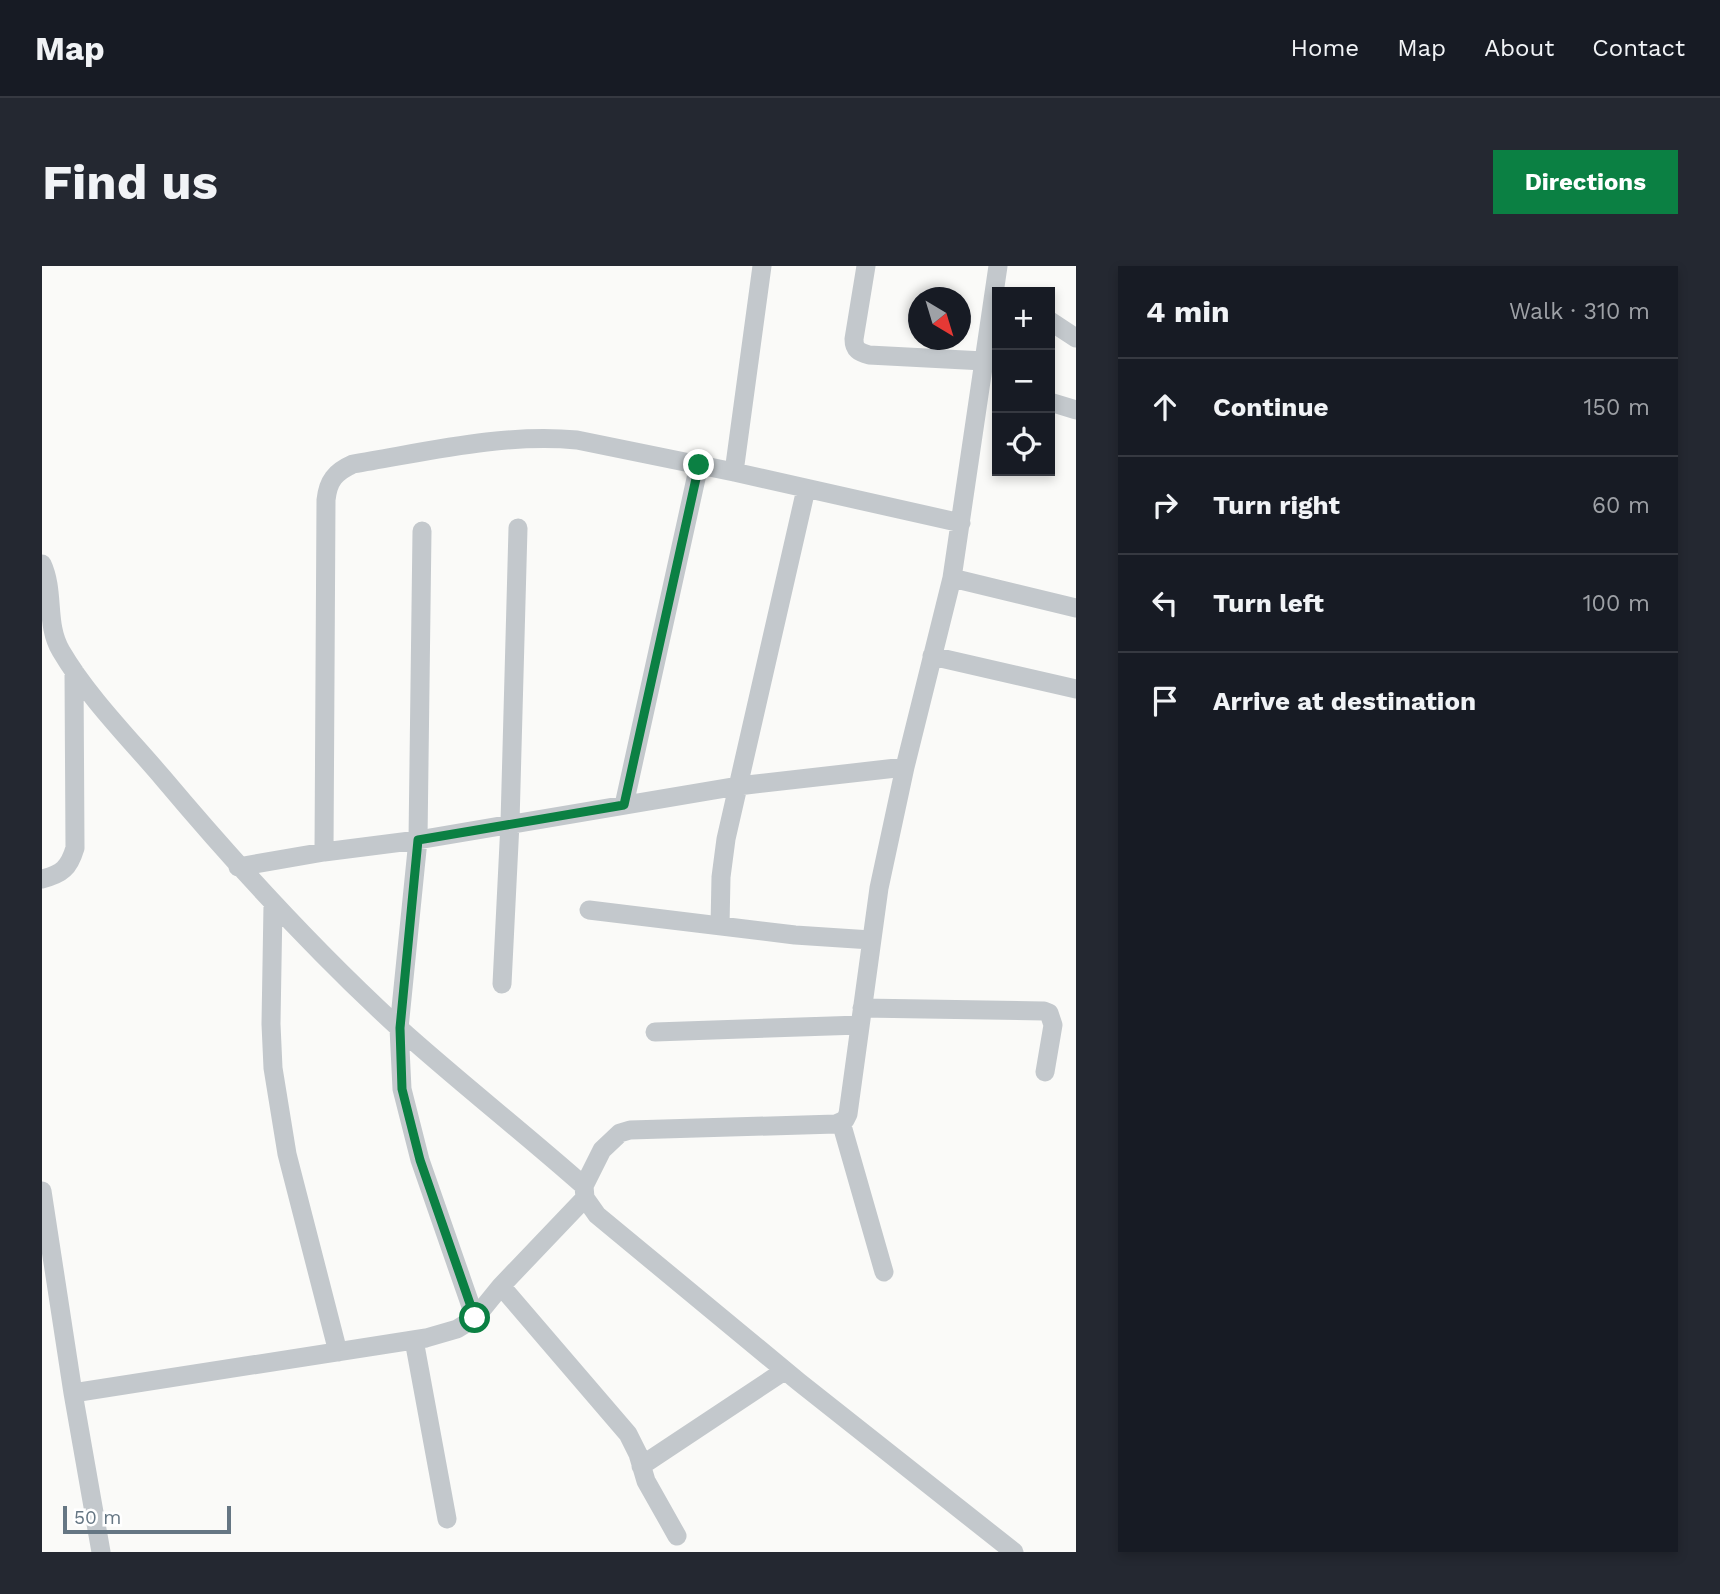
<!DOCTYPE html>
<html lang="en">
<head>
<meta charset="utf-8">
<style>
  body { margin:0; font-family:"Work Sans",sans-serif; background:#242831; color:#f1f3f6 }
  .controls { position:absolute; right:21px; top:21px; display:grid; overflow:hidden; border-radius:0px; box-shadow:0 4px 10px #0003 }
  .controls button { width:63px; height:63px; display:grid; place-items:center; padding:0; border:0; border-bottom:2px solid #363941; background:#171b24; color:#f1f3f6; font:35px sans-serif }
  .compass { position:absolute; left:866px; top:21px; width:63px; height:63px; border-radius:50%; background:#171b24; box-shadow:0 4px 10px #0003; rotate:142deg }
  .scale { position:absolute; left:21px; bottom:18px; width:168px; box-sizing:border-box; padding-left:7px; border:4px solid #657683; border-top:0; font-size:19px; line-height:24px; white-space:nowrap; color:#657683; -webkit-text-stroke:5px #fff; paint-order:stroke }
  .stop { position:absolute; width:21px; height:21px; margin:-16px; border:5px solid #0b8043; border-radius:50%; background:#fff }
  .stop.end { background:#0b8043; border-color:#fff; box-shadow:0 2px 7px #0008 }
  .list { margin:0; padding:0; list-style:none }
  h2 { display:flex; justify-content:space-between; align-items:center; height:91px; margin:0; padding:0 28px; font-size:30px }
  h2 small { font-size:23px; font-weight:400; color:#9ea1a6 }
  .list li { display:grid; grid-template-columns:46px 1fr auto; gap:21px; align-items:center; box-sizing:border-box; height:98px; padding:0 28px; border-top:2px solid #363941 }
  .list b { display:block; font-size:26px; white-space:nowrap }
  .list em { font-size:23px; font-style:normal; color:#9ea1a6 }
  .icon { flex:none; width:38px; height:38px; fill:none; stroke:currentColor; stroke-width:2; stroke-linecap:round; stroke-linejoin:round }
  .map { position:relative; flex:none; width:1034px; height:1286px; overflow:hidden; border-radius:0px }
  header { display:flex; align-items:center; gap:42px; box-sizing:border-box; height:98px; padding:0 35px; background:#171b24; border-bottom:2px solid #363941 }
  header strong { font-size:33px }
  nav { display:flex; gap:38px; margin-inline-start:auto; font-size:24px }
  .intro { display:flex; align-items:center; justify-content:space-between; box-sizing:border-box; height:168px; padding:0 42px }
  h1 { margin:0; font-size:49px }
  .button { padding:18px 32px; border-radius:0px; background:#0b8043; color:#fff; font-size:24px; font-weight:700 }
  main { display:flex; gap:42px; padding:0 42px }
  aside { flex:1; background:#171b24; border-radius:0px; box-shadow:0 4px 10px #0003 }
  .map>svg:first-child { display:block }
</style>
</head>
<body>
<header>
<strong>Map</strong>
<nav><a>Home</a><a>Map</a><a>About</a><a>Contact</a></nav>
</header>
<div class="intro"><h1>Find us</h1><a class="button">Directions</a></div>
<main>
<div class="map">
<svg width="1034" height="1286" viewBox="0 0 1034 1286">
  <rect width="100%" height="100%" fill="#fafaf8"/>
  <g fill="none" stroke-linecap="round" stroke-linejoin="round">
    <path stroke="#c3c8cc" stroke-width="19" d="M824,0l-12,73c0,11 5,13 15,16l115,6
      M956,0l-46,312 -47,189 -26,121 -31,226 -3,6 -9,4 -206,6 -10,3 -18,17 -18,36 1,12 12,17 202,167 215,170
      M1008,55l26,17
      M1008,136l26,8
      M692,206l28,-206
      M380,265l-4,309 -19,188 3,61 18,71 55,158
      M0,298c13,28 3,60 19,87 27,46 68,87 102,127 74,88 151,172 236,250 60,54 124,104 185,158
      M910,312l124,30
      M890,390l144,33
      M582,539l75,-340
      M282,586l2,-352c2,-19 9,-28 27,-36 73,-12 149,-31 224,-24l157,32 227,51
      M196,601l86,-15 94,-12 320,-54 167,-19
      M0,613c20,-5 27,-11 33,-31l-1,-177
      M231,639l-2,119 2,44 14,86 51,198
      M547,644l206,25 76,5
      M678,660l1,-49 5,-38 80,-350
      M460,718l8,-161 8,-295
      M820,742l182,3 5,2 4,12 -8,47
      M613,766l205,-7
      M799,856l43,150
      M0,925l31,202 28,159
      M459,1020l127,148 10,20 8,27 31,55
      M372,1074l33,179
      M31,1127l353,-55 31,-9 18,-11 26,-32 84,-88
      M599,1200l143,-95"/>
  </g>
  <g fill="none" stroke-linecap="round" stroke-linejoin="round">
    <path stroke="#0b8043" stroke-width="9" d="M433,1052l-55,-158 -18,-71 -2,-61 18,-188 206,-35 75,-340"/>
  </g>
</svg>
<div class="controls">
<button>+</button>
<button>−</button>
<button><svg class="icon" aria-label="locate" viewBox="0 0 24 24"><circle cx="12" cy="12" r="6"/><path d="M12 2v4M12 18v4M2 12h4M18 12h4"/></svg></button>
</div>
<svg class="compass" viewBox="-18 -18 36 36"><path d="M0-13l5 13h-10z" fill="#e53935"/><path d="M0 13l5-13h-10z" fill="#9ea1a6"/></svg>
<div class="scale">50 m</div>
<div class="stop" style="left:433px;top:1052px"></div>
<div class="stop end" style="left:657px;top:199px"></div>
</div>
<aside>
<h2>4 min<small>Walk · 310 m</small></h2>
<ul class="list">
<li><svg class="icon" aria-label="ahead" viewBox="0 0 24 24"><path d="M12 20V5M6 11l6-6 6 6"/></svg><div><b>Continue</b></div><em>150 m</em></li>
<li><svg class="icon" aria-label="right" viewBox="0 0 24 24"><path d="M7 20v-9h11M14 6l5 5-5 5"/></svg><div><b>Turn right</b></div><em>60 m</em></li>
<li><svg class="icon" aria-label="left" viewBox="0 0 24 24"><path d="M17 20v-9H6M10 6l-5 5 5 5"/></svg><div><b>Turn left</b></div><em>100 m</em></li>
<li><svg class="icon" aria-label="arrive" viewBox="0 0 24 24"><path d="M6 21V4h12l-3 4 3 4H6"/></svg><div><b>Arrive at destination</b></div></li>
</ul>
</aside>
</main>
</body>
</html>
